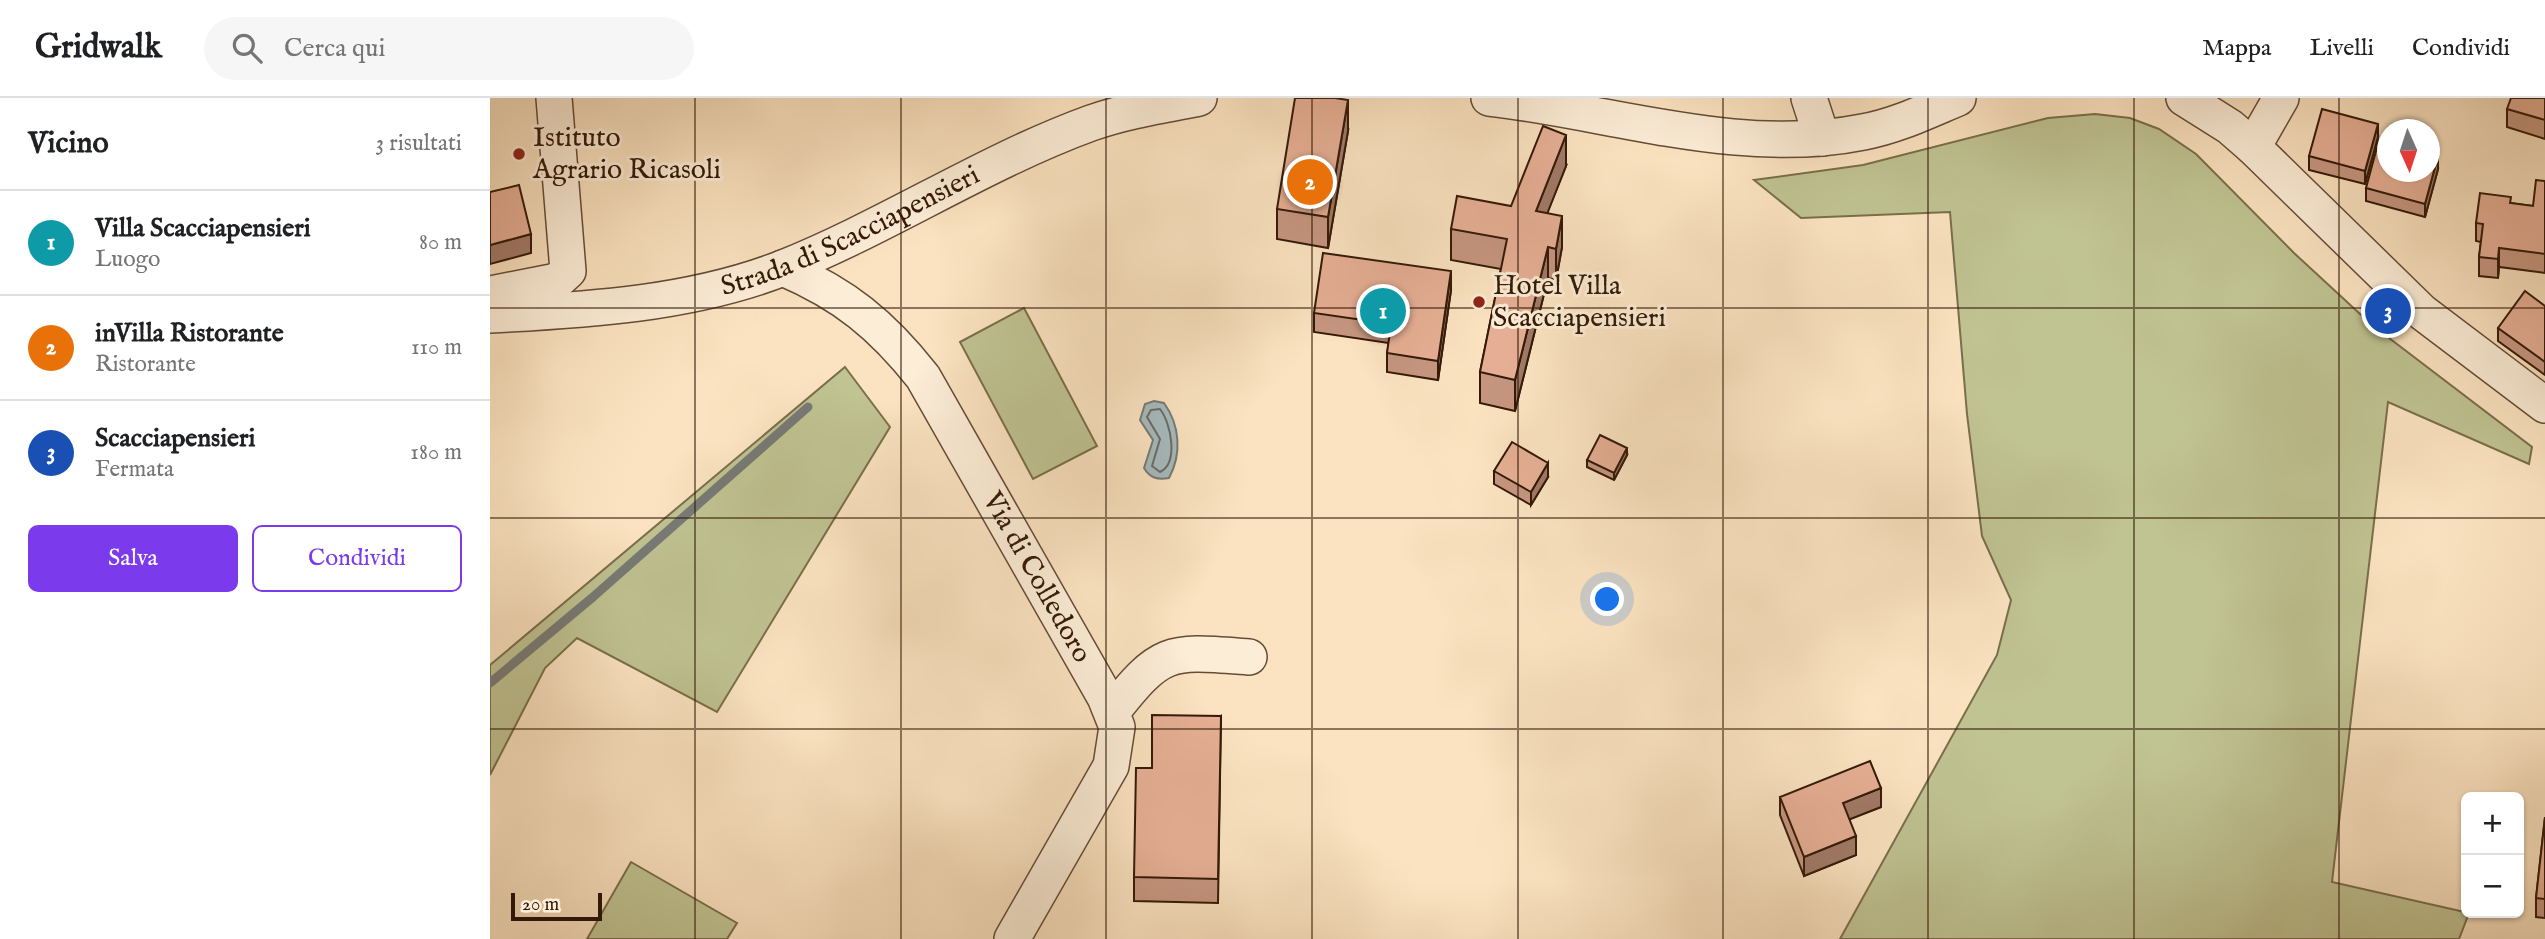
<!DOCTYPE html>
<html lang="it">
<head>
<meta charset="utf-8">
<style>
  body { margin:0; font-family:"IM FELL English",serif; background:#f6f6f6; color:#202124 }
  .controls { position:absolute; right:21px; bottom:21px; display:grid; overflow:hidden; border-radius:10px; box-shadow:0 2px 5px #0004 }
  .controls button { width:63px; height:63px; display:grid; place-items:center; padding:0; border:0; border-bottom:2px solid #e0e0e0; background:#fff; color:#202124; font:35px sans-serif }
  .compass { position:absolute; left:1887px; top:21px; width:63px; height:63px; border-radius:50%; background:#fff; box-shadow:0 2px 5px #0004; rotate:177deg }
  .scale { position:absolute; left:21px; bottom:18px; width:91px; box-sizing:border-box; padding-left:7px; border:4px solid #331907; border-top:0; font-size:19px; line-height:24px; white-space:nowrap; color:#331907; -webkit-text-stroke:5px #fcedd7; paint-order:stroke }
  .you { position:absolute; left:1118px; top:502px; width:24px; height:24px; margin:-18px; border:5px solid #fff; border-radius:50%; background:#1a73e8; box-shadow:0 0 0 10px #1a73e833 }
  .badge { display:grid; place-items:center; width:46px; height:46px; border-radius:50%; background:#7c3aed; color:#fff; font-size:23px; font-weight:700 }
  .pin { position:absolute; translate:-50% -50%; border:4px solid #fff; box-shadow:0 2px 7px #0006 }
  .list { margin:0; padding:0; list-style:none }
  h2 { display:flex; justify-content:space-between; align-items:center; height:91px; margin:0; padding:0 28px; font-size:30px }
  h2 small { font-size:23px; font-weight:400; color:#757577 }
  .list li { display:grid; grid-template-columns:46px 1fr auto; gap:21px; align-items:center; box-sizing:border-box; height:105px; padding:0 28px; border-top:2px solid #e0e0e0 }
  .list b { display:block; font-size:26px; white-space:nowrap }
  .list p { margin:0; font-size:23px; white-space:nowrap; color:#757577 }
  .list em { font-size:23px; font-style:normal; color:#757577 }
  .actions { display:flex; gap:14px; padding:21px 28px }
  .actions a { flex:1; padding:16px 0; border:2px solid #7c3aed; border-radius:10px; text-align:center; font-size:24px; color:#7c3aed }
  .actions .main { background:#7c3aed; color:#fff }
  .icon { flex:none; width:38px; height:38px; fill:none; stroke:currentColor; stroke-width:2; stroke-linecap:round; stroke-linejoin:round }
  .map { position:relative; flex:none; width:2055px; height:841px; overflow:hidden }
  header { display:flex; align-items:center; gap:42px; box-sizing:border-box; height:98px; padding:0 35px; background:#fff; border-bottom:2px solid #e0e0e0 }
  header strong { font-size:33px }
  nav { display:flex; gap:38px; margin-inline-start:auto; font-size:24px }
  .search { width:490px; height:63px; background:#f6f6f6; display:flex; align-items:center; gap:18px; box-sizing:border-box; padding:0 24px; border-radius:38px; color:#757577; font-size:26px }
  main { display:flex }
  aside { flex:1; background:#fff }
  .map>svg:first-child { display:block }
</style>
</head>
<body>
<header>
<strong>Gridwalk</strong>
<div class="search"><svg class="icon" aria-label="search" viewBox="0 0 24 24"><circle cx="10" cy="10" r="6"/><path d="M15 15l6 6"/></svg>Cerca qui</div>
<nav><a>Mappa</a><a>Livelli</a><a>Condividi</a></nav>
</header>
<main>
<aside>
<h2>Vicino<small>3 risultati</small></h2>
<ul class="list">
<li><span class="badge" style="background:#0f9aa8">1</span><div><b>Villa Scacciapensieri</b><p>Luogo</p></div><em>80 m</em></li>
<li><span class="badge" style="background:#e8710a">2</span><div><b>inVilla Ristorante</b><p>Ristorante</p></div><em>110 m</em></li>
<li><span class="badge" style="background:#1a4fb4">3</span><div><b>Scacciapensieri</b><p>Fermata</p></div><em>180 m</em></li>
</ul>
<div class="actions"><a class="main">Salva</a><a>Condividi</a></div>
</aside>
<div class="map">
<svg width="2055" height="841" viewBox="0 0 2055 841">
  <rect width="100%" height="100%" fill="#fbe3c1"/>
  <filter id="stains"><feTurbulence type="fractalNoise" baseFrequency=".00286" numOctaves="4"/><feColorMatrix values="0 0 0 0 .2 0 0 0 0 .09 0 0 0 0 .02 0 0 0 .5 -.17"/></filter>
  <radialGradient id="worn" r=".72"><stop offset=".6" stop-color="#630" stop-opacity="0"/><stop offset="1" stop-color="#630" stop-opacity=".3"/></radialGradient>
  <path fill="#c0c392" stroke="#7a6e4c" stroke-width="2" d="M1605,16l35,4 29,11 37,25 98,99 78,72 160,122 -3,17 -141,-62 -56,480 137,31 -10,26h-619l157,-284 14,-55 -29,-64 -15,-122 -17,-202 -149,6 -47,-38 109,-15 185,-47z
    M534,210l73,138 -64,33 -73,-137z
    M355,269l45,60 -173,285 -140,-74 -32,30 -55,107v-110z
    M141,764l106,61 -10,16h-140z"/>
  <path fill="#a5bbbf" stroke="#777a75" stroke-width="2" d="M664,303l10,2c16,22 18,51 5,75 -12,2 -19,0 -25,-10l9,-28 -13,-20 5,-16z"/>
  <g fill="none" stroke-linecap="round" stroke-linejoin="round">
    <path stroke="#6c6a63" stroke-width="2" d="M670,311c11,14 19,54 0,63l-8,-6 8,-27 -13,-22 4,-7z"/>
    <path stroke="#777a75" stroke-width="9" d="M0,585l103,-86 215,-190"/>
    <defs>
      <g id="minor">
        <path d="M999,0c123,14 250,59 374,34 33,-6 64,-21 95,-34"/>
        <path d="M1319,0l13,40"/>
        <path d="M1694,0l46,29 23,20 169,165 123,93"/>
        <path d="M1763,49l28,-49"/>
        <path id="s1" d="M293,170c61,26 99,57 140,109l182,320 12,30 -6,39 -99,173"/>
        <path d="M0,196l67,-13 11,-10 -14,-173"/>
        <path id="s2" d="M0,217c97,-5 201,-11 293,-47 105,-42 201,-106 308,-145 34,-12 72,-18 108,-25"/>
        <path d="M622,614c50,-64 57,-61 137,-55"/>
      </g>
    </defs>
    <use href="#minor" stroke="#654c36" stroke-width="38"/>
    <use href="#minor" stroke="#fcedd7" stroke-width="35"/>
  </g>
  <path fill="#c69680" stroke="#331907" stroke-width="2" d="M2055,0v41l-38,-12v-18z
    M858,33l-20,117 -51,-9v-30z
    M1888,39l-13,47 -56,-14v-14z
    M1076,68l-19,47 15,34 -6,33 -8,-2 -33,133 -35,-8v-31l21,-103 -50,-9v-31l60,-23z
    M1948,71l-13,48 -59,-16v-13z
    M2055,83v92l-46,-6 -1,11 -19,-2v-19l2,-15 -5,-1v-18l35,-20 22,3z
    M961,192l-13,90 -51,-8v-19l2,-10 -75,-11v-19z
    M2055,208v69l-47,-34v-13z
    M1137,357l-13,25 -27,-13v-7z
    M1004,373l54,6 -17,28 -37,-21z
    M731,618l-3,187 -84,-2v-24l18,-109z
    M1290,699l101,10 -32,12 7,36 -52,21 -24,-61z
    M2055,719v101l-9,-1v-19z"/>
  <path fill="#a17a68" stroke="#331907" stroke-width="2" d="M858,2v31l-20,117v-31z
    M1888,26v13l-13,47v-13z
    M1076,37v31l-30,76v-31z
    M1948,58v13l-13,48v-13z
    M1072,118v31l-6,33v-31z
    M41,136v19l-41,11v-19z
    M1058,149v31l-33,133v-31z
    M2009,150v19l-1,11v-19z
    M961,173v19l-13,90v-19z
    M1137,350v7l-13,25v-7z
    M1058,365v14l-17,28v-13z
    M1391,690v19l-38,15v-19z
    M1366,738v19l-52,21v-19z"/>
  <path fill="#e6af95" stroke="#331907" stroke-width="2" d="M805,0h40l13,2 -20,117 -51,-8z
    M2021,0h34v22l-38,-11z
    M1832,11l56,15 -13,47 -56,-15z
    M1053,28l23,9 -30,76 26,5 -6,33 -8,-2 -33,133 -35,-8 27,-133 -56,-10 6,-33 54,10z
    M1889,42l9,2v30h42v-19l8,3 -13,48 -59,-16z
    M2046,82l9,1v73l-46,-6 -1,11 -19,-2 4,-33 -7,-1 4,-30 31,4 -1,6 23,3z
    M29,87l12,49 -41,11v-53z
    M833,155l128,18 -13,90 -51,-8 4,-29 -77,-11z
    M2035,193l20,15v56l-47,-34z
    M1110,337l27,13 -13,25 -27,-13z
    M1022,344l36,21 -17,29 -37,-21z
    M662,617l69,1 -3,163 -84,-2 2,-109h16z
    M1380,663l11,27 -38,15 13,33 -52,21 -24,-60z
    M2055,719v82l-9,-1z"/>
  <path fill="none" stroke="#331907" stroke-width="2" stroke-opacity="0.55" d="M205,0v841M411,0v841M616,0v841M822,0v841M1028,0v841M1233,0v841M1438,0v841M1644,0v841M1849,0v841M0,210h2055M0,420h2055M0,631h2055"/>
  <g fill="#8f2418" stroke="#fcedd7" stroke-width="2.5">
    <circle cx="29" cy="56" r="7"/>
    <circle cx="989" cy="204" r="7"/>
  </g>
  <g text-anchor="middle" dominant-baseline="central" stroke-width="6" stroke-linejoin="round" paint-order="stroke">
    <g font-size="28" fill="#331907" stroke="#fcedd7" text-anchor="start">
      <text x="43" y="40">Istituto<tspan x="43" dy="32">Agrario Ricasoli</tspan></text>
      <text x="1003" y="188">Hotel Villa<tspan x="1003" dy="32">Scacciapensieri</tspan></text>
    </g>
    <g font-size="28" fill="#331907" stroke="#fcedd7">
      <text stroke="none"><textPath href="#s2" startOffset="374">Strada di Scacciapensieri</textPath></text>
      <text stroke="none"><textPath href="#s1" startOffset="410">Via di Colledoro</textPath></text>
    </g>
  </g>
  <rect width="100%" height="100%" filter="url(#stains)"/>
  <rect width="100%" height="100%" fill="url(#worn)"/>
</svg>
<div class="controls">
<button>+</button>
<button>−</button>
</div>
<svg class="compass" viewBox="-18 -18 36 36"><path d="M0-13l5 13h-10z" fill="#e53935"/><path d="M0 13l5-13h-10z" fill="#757577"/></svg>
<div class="scale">20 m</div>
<div class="you"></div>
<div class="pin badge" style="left:893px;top:213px;background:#0f9aa8">1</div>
<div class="pin badge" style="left:820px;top:84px;background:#e8710a">2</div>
<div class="pin badge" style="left:1898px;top:213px;background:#1a4fb4">3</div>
</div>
</main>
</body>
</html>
